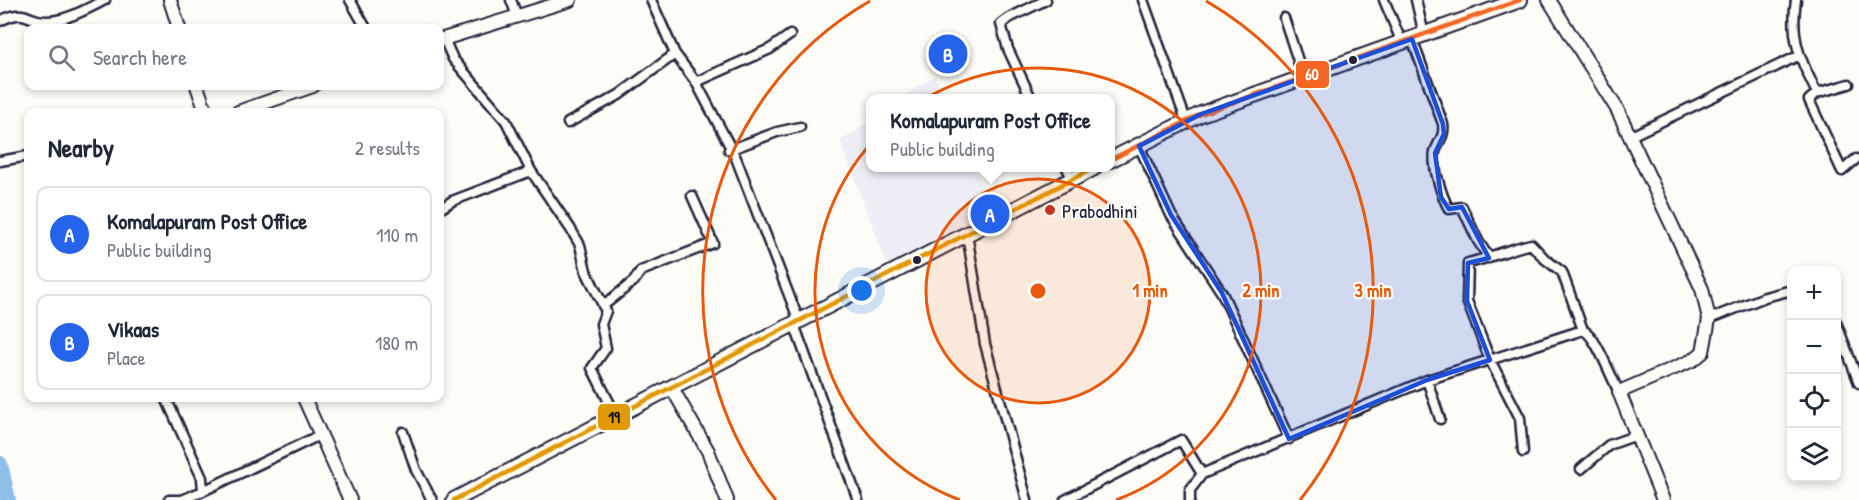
<!DOCTYPE html>
<html lang="en">
<head>
<meta charset="utf-8">
<style>
  body { margin:0; font-family:"Patrick Hand",sans-serif; background:#f6f6f7; color:#1f2937 }
  .controls { position:absolute; right:18px; bottom:18px; display:grid; overflow:hidden; border-radius:12px; box-shadow:0 3px 9px #0003 }
  .controls button { width:54px; height:54px; display:grid; place-items:center; padding:0; border:0; border-bottom:2px solid #e0e1e3; background:#fff; color:#1f2937; font:30px sans-serif }
  .you { position:absolute; left:862px; top:291px; width:21px; height:21px; margin:-15px; border:4px solid #fff; border-radius:50%; background:#1a73e8; box-shadow:0 0 0 9px #1a73e833 }
  .badge { display:grid; place-items:center; width:39px; height:39px; border-radius:50%; background:#2563eb; color:#fff; font-size:20px; font-weight:700 }
  .pin { position:absolute; translate:-50% -50%; border:3px solid #fff; box-shadow:0 2px 6px #0006 }
  .popup { position:absolute; left:866px; top:94px; width:249px; height:78px; box-sizing:border-box; display:grid; place-content:center; border-radius:12px; background:#fff; filter:drop-shadow(0 2px 4px #0005); font-size:20px; white-space:nowrap; color:#747a83 }
  .popup b { font-size:22px; color:#1f2937 }
  .popup::after { content:''; position:absolute; left:50%; top:100%; margin-left:-12px; border:12px solid transparent; border-top-color:#fff }
  .list { margin:0; padding:0; list-style:none }
  h2 { display:flex; justify-content:space-between; align-items:center; height:78px; margin:0; padding:0 24px; font-size:26px }
  h2 small { font-size:20px; font-weight:400; color:#747a83 }
  .list li { display:grid; grid-template-columns:39px 1fr auto; gap:18px; align-items:center; box-sizing:border-box; height:96px; margin:0 12px 12px; padding:0 12px; border:2px solid #e0e1e3; border-radius:12px }
  .list b { display:block; font-size:22px; white-space:nowrap }
  .list p { margin:0; font-size:20px; white-space:nowrap; color:#747a83 }
  .list em { font-size:20px; font-style:normal; color:#747a83 }
  .icon { flex:none; width:33px; height:33px; fill:none; stroke:currentColor; stroke-width:2; stroke-linecap:round; stroke-linejoin:round }
  .map { position:relative; flex:none; width:1859px; height:500px; overflow:hidden }
  .search { position:absolute; background:#fff; box-shadow:0 3px 9px #0003; left:24px; top:24px; width:420px; height:66px; display:flex; align-items:center; gap:15px; box-sizing:border-box; padding:0 21px; border-radius:12px; color:#747a83; font-size:22px }
  .panel { position:absolute; background:#fff; box-shadow:0 3px 9px #0003; left:24px; top:108px; width:420px; height:294px; border-radius:12px }
  .map>svg:first-child { display:block }
</style>
</head>
<body>
<div class="map">
<svg width="1859" height="500" viewBox="0 0 1859 500">
  <rect width="100%" height="100%" fill="#fdfcf7"/>
  <filter id="ink" filterUnits="userSpaceOnUse"><feTurbulence type="fractalNoise" baseFrequency=".0167" numOctaves="2"/><feDisplacementMap in="SourceGraphic" scale="12" xChannelSelector="R" yChannelSelector="G"/><feConvolveMatrix kernelMatrix="1 2 1 2 8 2 1 2 1" color-interpolation-filters="sRGB"/></filter>
  <g filter="url(#ink)">
    <path fill="#efeef7" d="M935,75l10,23h-43z
      M870,121v47h104l20,47 -105,54 -49,-128z"/>
    <g fill="none" stroke-linecap="round" stroke-linejoin="round">
      <path stroke="#8ebfe9" stroke-width="16" d="M0,464l8,36"/>
      <defs>
        <path id="street" d="M350,0l16,28
          M511,0l6,16
          M651,0l24,54 21,28 40,76 63,163
          M1143,0l44,123
          M1384,0l18,43
          M1416,0l8,35
          M1796,0c-6,38 4,60 21,93l32,-9
          M1284,18l20,61
          M0,21c28,-14 25,0 46,0 20,0 41,-12 59,-21
          M444,39l9,20 53,62 25,50 39,57 10,17 6,26 20,40 -5,13 5,24 -14,20 24,48
          M1412,39l31,85c2,13 -5,17 -8,28 -3,14 7,45 14,57l13,-2 16,34 11,17
          M696,82l74,-33 20,-14
          M1817,93l-8,7 33,71 14,-12
          M1031,98l-23,-49 -7,-25 8,-6 37,-18
          M568,123l51,-28 56,-41
          M1631,136l167,-80
          M1139,146l32,69 51,78 67,146
          M729,150l48,-18 23,-5
          M0,161l28,-5
          M1067,168l5,10
          M440,209l12,-8 79,-30
          M967,234l18,110 42,156
          M603,306l31,-25 7,-10 72,-28 -21,-47
          M1709,319l56,-22 27,-7
          M1836,322l23,61
          M794,324l64,176
          M1427,380l13,39
          M166,398l36,80 1,13 -21,9h-13
          M403,432l13,38 16,30
          M1523,452l-3,-34 -30,-58 -23,-59 1,-38c22,-5 41,-14 63,-19l14,15 17,13 21,58
          M1581,469l28,-24 28,-10
          M203,491l117,-56
          M1065,500l116,-60 21,34
          M1190,500v-10l12,-16 225,-94 156,-50c13,5 28,48 36,62"/>
        <path id="secondary" d="M170,0l9,28
          M1549,0l68,109 85,180 7,30 -6,33 -10,8 -74,32 44,108
          M440,40l130,-40
          M197,86l9,26
          M238,112l75,-26
          M672,388l36,63 19,49
          M304,398l46,102"/>
        <path id="primary" d="M1110,160l91,-46 319,-114
          M454,500l640,-332"/>
      </defs>
      <use href="#street" stroke="#22223b" stroke-width="13"/>
      <use href="#secondary" stroke="#22223b" stroke-width="16"/>
      <use href="#primary" stroke="#22223b" stroke-width="18"/>
      <use href="#street" stroke="#fdfcf7" stroke-width="8"/>
      <use href="#secondary" stroke="#fdfcf7" stroke-width="12"/>
      <use href="#primary" stroke="#fdfcf7" stroke-width="14"/>
      <defs>
        <path id="bus-1" d="M1110,160l91,-46 319,-114"/>
        <path id="bus-2" d="M454,500l640,-332"/>
      </defs>
      <use href="#bus-1" stroke="#fdfcf7" stroke-width="9"/>
      <use href="#bus-2" stroke="#fdfcf7" stroke-width="9"/>
      <use href="#bus-1" stroke="#f26522" stroke-width="4.5"/>
      <use href="#bus-2" stroke="#e29906" stroke-width="4.5"/>
    </g>
  </g>
  <path fill="#1d4ed8" fill-opacity="0.2" stroke="#1d4ed8" stroke-width="4.5" stroke-linejoin="round" d="M1412,39l31,85 1,10 -9,19 6,44 8,12 13,-2 27,51 -21,5 -1,38 23,59 -63,20 -138,59 -67,-146 -51,-78 -32,-69 62,-32z"/>
  <circle cx="1038" cy="291" r="112" fill="#e8590c" fill-opacity=".12"/>
  <g fill="none" stroke="#e8590c" stroke-width="3">
    <circle cx="1038" cy="291" r="112"/>
    <path d="M960 500A223 223 0 1 1 1116 500"/>
    <path d="M776 500A335 335 0 0 1 870 1M1206 1A335 335 0 0 1 1300 500"/>
  </g>
  <g fill="#22223b" stroke="#fdfcf7" stroke-width="2">
    <circle cx="1353" cy="60" r="5"/>
    <circle cx="917" cy="260" r="5"/>
  </g>
  <circle fill="#c8321e" stroke="#fdfcf7" stroke-width="2" cx="1050" cy="210" r="6"/>
  <g text-anchor="middle" dominant-baseline="central" stroke-width="4.5" stroke-linejoin="round" paint-order="stroke">
    <g font-size="20" fill="#22223b" stroke="#fdfcf7" text-anchor="start">
      <text x="1062" y="210">Prabodhini</text>
    </g>
  </g>
  <circle cx="1038" cy="291" r="9" fill="#e8590c" stroke="#fdfcf7" stroke-width="3"/>
  <g font-size="18" text-anchor="middle" font-weight="bold" fill="#e8590c" stroke="#fdfcf7" stroke-width="4.5" stroke-linejoin="round" paint-order="stroke">
    <text x="1150" y="297">1 min</text>
    <text x="1261" y="297">2 min</text>
    <text x="1373" y="297">3 min</text>
  </g>
  <g stroke="#fdfcf7" stroke-width="2">
    <rect x="1295" y="60" width="35" height="29" rx="6" fill="#f26522"/>
    <rect x="597" y="403" width="34" height="28" rx="6" fill="#e29906"/>
  </g>
  <g font-size="16" text-anchor="middle" font-weight="bold" fill="#fff">
    <text x="1312" y="80">60</text>
  </g>
  <g font-size="16" text-anchor="middle" font-weight="bold" fill="#111">
    <text x="614" y="423">19</text>
  </g>
</svg>
<div class="controls">
<button>+</button>
<button>−</button>
<button><svg class="icon" aria-label="locate" viewBox="0 0 24 24"><circle cx="12" cy="12" r="6"/><path d="M12 2v4M12 18v4M2 12h4M18 12h4"/></svg></button>
<button><svg class="icon" aria-label="layers" viewBox="0 0 24 24"><path d="M12 4l9 5-9 5-9-5zM3 14l9 5 9-5"/></svg></button>
</div>
<div class="you"></div>
<div class="pin badge" style="left:990px;top:214px">A</div>
<div class="popup"><b>Komalapuram Post Office</b>Public building</div>
<div class="pin badge" style="left:948px;top:54px">B</div>
<div class="search"><svg class="icon" aria-label="search" viewBox="0 0 24 24"><circle cx="10" cy="10" r="6"/><path d="M15 15l6 6"/></svg>Search here</div>
<section class="panel">
<h2>Nearby<small>2 results</small></h2>
<ul class="list">
<li><span class="badge">A</span><div><b>Komalapuram Post Office</b><p>Public building</p></div><em>110 m</em></li>
<li><span class="badge">B</span><div><b>Vikaas</b><p>Place</p></div><em>180 m</em></li>
</ul>
</section>
</div>
</body>
</html>
